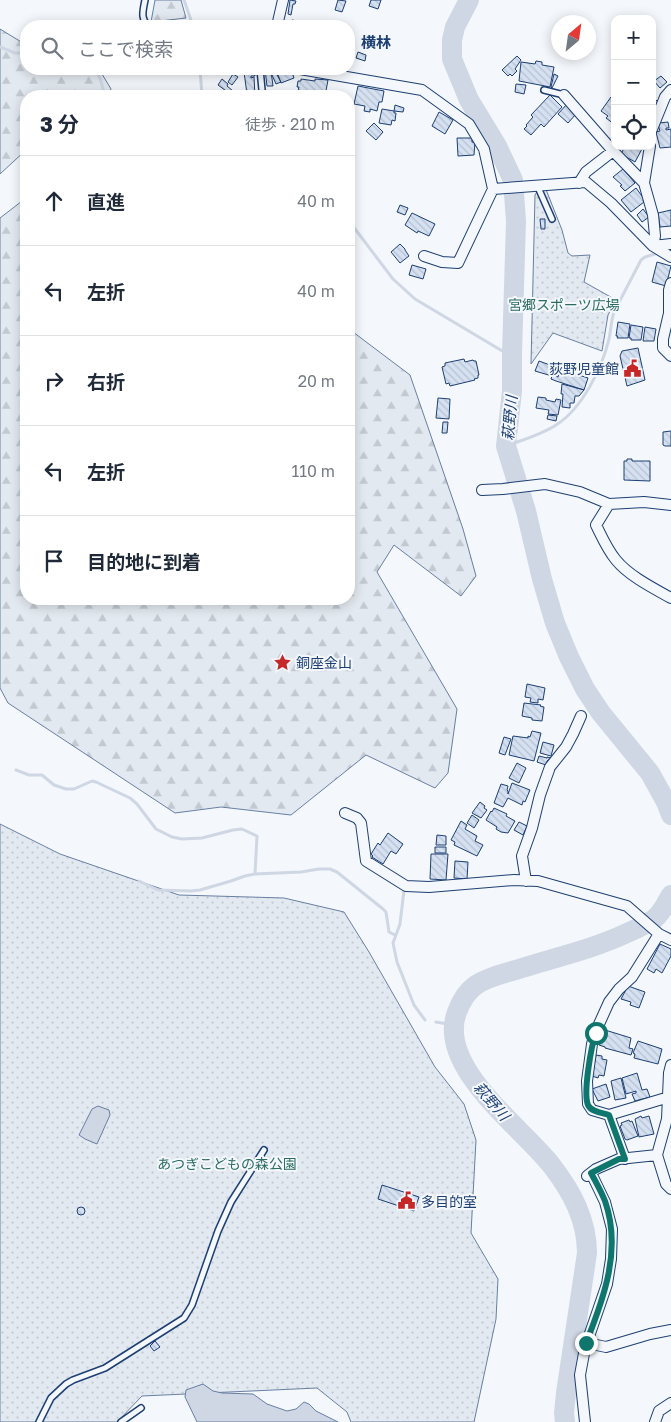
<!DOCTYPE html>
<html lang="ja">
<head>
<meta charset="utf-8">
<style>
  body { margin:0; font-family:"Golos Text","Noto Sans JP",sans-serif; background:#f2f2f3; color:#1f2937 }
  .controls { position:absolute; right:15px; top:15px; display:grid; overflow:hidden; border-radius:10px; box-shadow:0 2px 12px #0003 }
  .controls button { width:45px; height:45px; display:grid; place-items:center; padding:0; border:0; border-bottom:1px solid #e0e1e3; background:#fff; color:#1f2937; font:25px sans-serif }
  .compass { position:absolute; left:551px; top:15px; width:45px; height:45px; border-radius:50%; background:#fff; box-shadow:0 2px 12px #0003; rotate:29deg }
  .stop { position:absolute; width:15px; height:15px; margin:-11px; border:4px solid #0f766e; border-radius:50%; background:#fff }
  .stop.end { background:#0f766e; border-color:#fff; box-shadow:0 1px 5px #0008 }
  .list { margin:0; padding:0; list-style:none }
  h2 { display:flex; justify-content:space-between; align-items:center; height:65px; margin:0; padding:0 20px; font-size:21px }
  h2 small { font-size:16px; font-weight:400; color:#747a83 }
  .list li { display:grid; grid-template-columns:32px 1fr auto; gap:15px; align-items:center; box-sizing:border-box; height:90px; padding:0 20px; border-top:1px solid #e0e1e3 }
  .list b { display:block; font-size:19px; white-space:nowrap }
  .list em { font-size:16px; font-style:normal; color:#747a83 }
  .icon { flex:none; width:28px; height:28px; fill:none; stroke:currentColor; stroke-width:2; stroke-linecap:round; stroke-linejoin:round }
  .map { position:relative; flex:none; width:671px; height:1422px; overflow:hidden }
  .search { position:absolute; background:#fff; box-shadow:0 2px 12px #0003; left:20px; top:20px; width:335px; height:55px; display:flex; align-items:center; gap:12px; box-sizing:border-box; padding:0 18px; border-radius:20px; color:#747a83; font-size:19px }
  .panel { position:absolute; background:#fff; box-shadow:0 2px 12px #0003; left:20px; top:90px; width:335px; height:515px; border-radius:20px }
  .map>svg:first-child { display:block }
</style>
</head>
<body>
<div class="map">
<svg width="671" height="1422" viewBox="0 0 671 1422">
  <defs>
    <pattern id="forest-firs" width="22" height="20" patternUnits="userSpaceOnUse" patternTransform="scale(1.25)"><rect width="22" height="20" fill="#e3e9f0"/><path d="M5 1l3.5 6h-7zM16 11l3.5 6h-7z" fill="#c2c9d1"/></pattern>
    <pattern id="park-dots" width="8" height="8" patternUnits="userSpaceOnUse" patternTransform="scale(1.25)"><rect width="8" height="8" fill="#e3e9f0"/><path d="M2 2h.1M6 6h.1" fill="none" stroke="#c2c9d1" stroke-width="1.8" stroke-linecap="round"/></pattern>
    <pattern id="building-back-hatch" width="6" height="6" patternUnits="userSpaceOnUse" patternTransform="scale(1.25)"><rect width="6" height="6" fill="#d5e0f0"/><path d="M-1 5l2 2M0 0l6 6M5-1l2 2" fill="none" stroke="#b6c1d1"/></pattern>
  </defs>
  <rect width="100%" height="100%" fill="#f4f7fb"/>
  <path fill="url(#forest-firs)" stroke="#687fa3" d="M155,0h26l5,18 -35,4z
    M0,29l23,14h3v26h73l12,20 -3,7h-82v54l-26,24z
    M26,198v401h323v-270l61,46 53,154 13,47 -15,20 -67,-51 -17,27 80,137 -9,64 -13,15 -69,-33 -75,60 -70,-8 -46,6 -167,-110 -8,-15v-470z"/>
  <path fill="url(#park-dots)" stroke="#687fa3" d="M545,187l17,43 6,23 4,3 18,-1 -6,27 32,18 -8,15 -6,36 -49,-18 -22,31 4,-169 4,-7z
    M0,824l60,30 119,41 105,3 60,14 25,40 66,115 29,37 12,36 -5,93 27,46 -2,40 -22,103h-123l-4,-10 -30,-24 -175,8 -25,26h-117z"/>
  <path fill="#cfd7e4" stroke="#687fa3" d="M98,1106l11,4 1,5 -13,29 -12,-5 -6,-4 13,-26z
    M203,1384l10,7 9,2 31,1 14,10 20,7 9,-2 8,-7 5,2 7,7 22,11h-141l-12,-25 1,-7z"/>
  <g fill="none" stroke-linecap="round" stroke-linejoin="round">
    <path stroke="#cfd7e4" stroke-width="3" d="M184,0l9,26
      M0,47l15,6h11
      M94,69c7,7 9,17 10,27
      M200,69l2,27
      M349,221l44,58 22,20 89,53 8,1
      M506,446c16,-6 35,-11 50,-21 26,-16 46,-57 53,-86 2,-9 2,-18 5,-27l27,-52 4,-3 13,-4
      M16,770l13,5h13l12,10 12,4h8l18,-8 4,1 34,16 7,6 19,25 16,8 10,2 20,-1 31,-8 9,-1 15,7 -2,38
      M139,881l19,9 33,1 9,-1 31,-9 14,-5 10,-2 46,-2 18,-3h11l7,3 46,37 3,3 3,20 6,3
      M404,890l-4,34 -7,19 4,19 17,43 11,15
      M436,1022l18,3"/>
    <path stroke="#cfd7e4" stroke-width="20" d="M469,0l-14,27 -3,13v19l17,41 28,46 16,34 3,41 -4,132v38l-6,55 20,65 16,68 13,44 14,34 16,32 16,24 49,60 16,29 5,13
      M565,1422l-1,-9 2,-20 21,-140c0,-33 -15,-61 -35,-87 -29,-38 -116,-99 -95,-154 4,-11 9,-20 19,-27 13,-9 31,-12 46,-17 35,-11 71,-19 105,-35 9,-4 19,-8 27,-14 8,-6 12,-16 17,-24"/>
  </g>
  <path fill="url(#building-back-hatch)" stroke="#1d3f73" d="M290,0l6,1 -1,3h-2l-2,11 -3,-1z
    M338,0l8,1 -4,11 -7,-2z
    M371,0h10l-3,9 -9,-3z
    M292,20l9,2 -1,4h-14l1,-5 5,1z
    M358,52l8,3 -1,6 -9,-3z
    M517,56l4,4 -6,9 2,2 -5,5 -2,-2 -2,2 -6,-6z
    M536,61l6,1v3l12,2 -4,20 -31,-6 2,-19 14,2z
    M247,69h7l1,7h-4v2l3,-1 1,19h-11l3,-2 -3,-22h3z
    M265,69h4v3l2,-1 2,15h-6z
    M284,69l2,2 5,-2 3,9 -13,5 -3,-8 2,-1 -1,-3z
    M276,73l5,9 -5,2 -4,-9z
    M233,74l5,3 -6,8 -4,-3z
    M554,74l4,2 -6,12 -1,-1z
    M661,76l6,6 -7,6 -6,-7z
    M222,79l6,5 -1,2 12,10h-6l-15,-11z
    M301,79l14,2v-2l13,1 -3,16 -28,-1 2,-8h-2l1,-6h3z
    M516,84l10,1 -2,9 -9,-2z
    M358,86l26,5 -2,11h-3l-2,9 -7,-2v3l-6,-1 1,-5 -11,-2z
    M652,93l3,1 -3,5 6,2 -6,10z
    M550,95l12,12 -18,20 -3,-3 -10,11 -7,-6 3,-3 -1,-1 7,-8 -2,-2z
    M611,97l3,2 1,-1 -1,26 -8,-6 2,-2 -7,-5z
    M567,104l9,10 -8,9 -10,-9z
    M395,105l9,3 -1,4 -9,-1z
    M382,109l12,2v2h2l-1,8 -3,-1 -1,5 -12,-2z
    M439,112l14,8 -8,14 -13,-8z
    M668,122l1,6h-3v2l5,-1v18l-11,1 -4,-16 4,-1 -2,-6h1v-2z
    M374,123l9,9 -7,8 -10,-9z
    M457,138h15v4h3l-1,13 -16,1z
    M625,146l18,1 -8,15 -14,-8z
    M623,169l12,14 -10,8 -5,-5 2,-1 -9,-8z
    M636,188l8,11 -1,1 1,2 -13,10 -10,-12z
    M400,205l8,3 -3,7 -8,-3z
    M643,209l6,8 -7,5 -5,-7z
    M671,210v16l-11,1 -2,-14z
    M412,213l23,11 -6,12 -11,-5 -1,2 -12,-8z
    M540,219h5v10h-4z
    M400,244l5,5v1l4,6 -9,7 -9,-11z
    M657,262l14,4 -5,20 -14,-4z
    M412,265l14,4 -3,10 -14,-4z
    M618,322l12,2 -2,14h-11l1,-2h-2z
    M631,325l12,2 -2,13h-10v-2h-2z
    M645,327l11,2 -2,12h-11z
    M638,348l7,32 -18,6 -7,-30 2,-5z
    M464,359l1,3 8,-2 1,1h2l3,14h-1v3l-4,1 1,1 -25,6 -1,-3 -3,1 -4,-17 3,-1v-3z
    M539,361l19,7 -2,8 2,1 2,-8 28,9 -4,12 -28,-9 -5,-2 1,-3 -17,-5z
    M562,384l22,6 -5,6h-4l-1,7h-4v5l-8,-1 1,-13h-2z
    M538,397l8,1v2l9,2 1,-3 5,1 -3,15 -10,-1 1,-4 -13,-2z
    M438,398l12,1 -1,20 -13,-1z
    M548,415l9,1 -1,5 -9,-2z
    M443,422h5l-1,11h-5z
    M671,431v15h-6l-2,-1v-13z
    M627,459h5v2h18v20l-26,-1v-19h3z
    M527,684l18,4 -2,12 -5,-1v4l-8,-1 1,-4 -6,-1z
    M524,703l17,2 -1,1 4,1 -2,14 -10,-1v-2l-10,-2z
    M532,731l9,2 -7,28 -25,-6 4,-19 15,2v-2l2,1z
    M504,737l7,2 -6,16 -6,-2z
    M543,742l11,3 -3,11 -11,-3z
    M539,756l8,2v-1l4,1 -4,3 -1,4 -9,-3z
    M517,763l9,5 -7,15 -10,-5z
    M512,783l18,7 -5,12 -2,-1 -1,4 -14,-7 -5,9 -9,-4 7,-19 7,2 -1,4 1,1v3z
    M480,802l5,4 -1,2 3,2 -6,8 -9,-5z
    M494,808l13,6 -1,2 9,5 -7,12 -7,-1 -5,-3 1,-2 -11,-7 5,-9 1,1z
    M472,815l7,5 -5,8 -7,-5z
    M461,821l6,4 -2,4 12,7 -2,5 8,4 -6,11 -23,-11 1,-3 -4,-2z
    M519,822l8,4 -4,9 -9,-5z
    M388,833l15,11 -7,10 -5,-3 -8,13 -11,-7 1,-1 -2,-2 7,-11 2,2z
    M437,835l9,1v9h-10z
    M435,847h11v6h-11z
    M431,854h17l-2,26 -16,-1z
    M455,861l13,1 -1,17 -13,-1z
    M660,944l11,5v7l-9,17 -6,-4 -2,4 -7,-4z
    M628,986l17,6 -6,16 -9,-3 1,-3 -10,-3z
    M605,1030l26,8 -2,10 4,1 -2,6 -26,-7v-1l-6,-2 1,-5h2z
    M638,1041l24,8 -4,15 -24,-6 1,-4 -2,-1z
    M596,1055l6,1v3l5,1 -3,16 -5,-1 -1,3 -6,-2z
    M637,1073l5,17 5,-1 3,8 -15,4 -3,-7 4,-1v-2l-10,3 -4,-16z
    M621,1078l5,20 -11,2 -4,-19z
    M606,1084l4,13 -12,4 -6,-12z
    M641,1116l1,2 7,-2 5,18 -15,3 -4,-18z
    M629,1120l1,2 2,-1 6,15 -11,4 -2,-1 -5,-13 2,-1 -1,-2z
    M382,1185l37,12 -5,14 -36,-12z
    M77 1211a4 4 0 1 1 8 0a4 4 0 1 1-8 0Z
    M155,1341l5,6 -6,4 -4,-5z"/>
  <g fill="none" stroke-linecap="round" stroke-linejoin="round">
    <defs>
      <path id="service" d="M145,0c-2,11 -5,19 4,26
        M260,69l2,21 -1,6
        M544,90l20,5
        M537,185l15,34
        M39,1422l12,-24 15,-14 7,-4 32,-12 79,-50 8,-13 26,-74 13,-29 33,-52
        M121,1422l20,-14"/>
      <path id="minor" d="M277,26l6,-26
        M300,69l122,21 47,34 15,25 9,40 93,-7 25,21 42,43 18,11
        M564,95l49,56 31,32
        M652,129l13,-32 6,-7
        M650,146l-6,37 9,32 2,21 -2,10 18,-2
        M579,183l7,-11 27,-21
        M424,256l18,6 16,1 35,-74
        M671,283l-2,7v23l-6,26v9l8,8
        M482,490l21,-1 42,-5 35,8 29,12 35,-2 27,3
        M609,504l-13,21c6,12 11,24 20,35 13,16 37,28 55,38
        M345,813l12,5 4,5 5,38 40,25 23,1 85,-7 24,1 89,25 32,28 12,6
        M526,881l-4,-25 10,-28 8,-33 10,-28 16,-20 7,-13 8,-18
        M659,934l-27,43 -13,12 -10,13 -14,31 -3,11 -5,37 1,23 4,6 17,5 60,-18
        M671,1065l-2,8 -2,46 -10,36 9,29 5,5
        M609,1115l16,44
        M587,1176l9,-7 23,-10 38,-4
        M587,1343l19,4 44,-13 21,-4
        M585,1422l-5,-47 5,-27 22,-64 4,-25 1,-30 -7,-27 -14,-29
        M655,1422l4,-11 12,-8"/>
    </defs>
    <use href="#service" stroke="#1d3f73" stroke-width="8"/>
    <use href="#minor" stroke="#1d3f73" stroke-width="12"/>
    <use href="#service" stroke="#f4f7fb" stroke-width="5"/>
    <use href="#minor" stroke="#f4f7fb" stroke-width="10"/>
  </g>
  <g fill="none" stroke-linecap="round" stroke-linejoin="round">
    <path stroke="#0f766e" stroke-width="6" d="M586,1343c18,-45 36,-94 19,-142 -4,-10 -9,-19 -14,-28l28,-14h6l-16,-44c-6,-2 -18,-3 -21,-10 -5,-12 3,-59 8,-72"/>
  </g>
  <defs>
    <symbol id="civic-bare" viewBox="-9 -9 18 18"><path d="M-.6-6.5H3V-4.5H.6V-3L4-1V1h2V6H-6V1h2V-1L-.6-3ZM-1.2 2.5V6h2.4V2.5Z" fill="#c62828" stroke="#f4f7fb" stroke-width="2.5" paint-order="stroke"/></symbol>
    <symbol id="sight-bare" viewBox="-9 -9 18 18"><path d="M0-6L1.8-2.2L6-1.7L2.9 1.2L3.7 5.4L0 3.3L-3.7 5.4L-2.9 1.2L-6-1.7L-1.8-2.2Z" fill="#c62828" stroke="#f4f7fb" stroke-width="2.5" paint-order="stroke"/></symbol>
  </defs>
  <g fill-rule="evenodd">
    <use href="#civic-bare" x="620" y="356" width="25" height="25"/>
    <use href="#sight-bare" x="270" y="650" width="25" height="25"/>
    <use href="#civic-bare" x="394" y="1188" width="25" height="25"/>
  </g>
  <g text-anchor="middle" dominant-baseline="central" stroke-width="4" stroke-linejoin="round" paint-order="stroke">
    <g font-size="14" fill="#2c6c60" stroke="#f4f7fb">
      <text x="564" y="304">宮郷スポーツ広場</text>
      <text x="227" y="1163">あつぎこどもの森公園</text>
    </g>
    <g font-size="14" fill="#1d3f73" stroke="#f4f7fb" text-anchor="start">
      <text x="619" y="368" text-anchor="end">荻野児童館</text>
      <text x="296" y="662">銅座金山</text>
      <text x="421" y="1201">多目的室</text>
    </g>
    <g font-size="15" font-weight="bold" fill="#1d3f73" stroke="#f4f7fb">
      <text x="376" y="42">横林</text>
    </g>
    <g font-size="15" font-style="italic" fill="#1d3f73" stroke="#f4f7fb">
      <text transform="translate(509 418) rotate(-85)">萩野川</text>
      <text transform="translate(492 1101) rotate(49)">萩野川</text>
    </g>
  </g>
</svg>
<div class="controls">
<button>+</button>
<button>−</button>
<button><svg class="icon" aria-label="locate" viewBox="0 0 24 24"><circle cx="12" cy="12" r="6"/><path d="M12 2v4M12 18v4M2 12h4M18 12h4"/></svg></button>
</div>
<svg class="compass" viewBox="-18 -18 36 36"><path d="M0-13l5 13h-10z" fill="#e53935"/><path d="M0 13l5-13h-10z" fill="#747a83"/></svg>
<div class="stop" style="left:596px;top:1033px"></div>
<div class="stop end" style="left:586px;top:1343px"></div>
<div class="search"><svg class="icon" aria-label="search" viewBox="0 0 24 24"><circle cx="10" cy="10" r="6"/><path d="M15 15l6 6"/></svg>ここで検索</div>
<section class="panel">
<h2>3 分<small>徒歩 · 210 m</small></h2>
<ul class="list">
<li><svg class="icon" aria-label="ahead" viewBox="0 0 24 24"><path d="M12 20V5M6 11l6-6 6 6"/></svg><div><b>直進</b></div><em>40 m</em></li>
<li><svg class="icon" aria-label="left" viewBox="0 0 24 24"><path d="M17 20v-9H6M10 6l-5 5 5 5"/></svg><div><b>左折</b></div><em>40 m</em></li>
<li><svg class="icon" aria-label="right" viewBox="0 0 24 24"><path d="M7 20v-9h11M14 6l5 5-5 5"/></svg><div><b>右折</b></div><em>20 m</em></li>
<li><svg class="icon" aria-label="left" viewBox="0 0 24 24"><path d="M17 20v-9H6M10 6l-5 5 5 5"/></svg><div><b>左折</b></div><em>110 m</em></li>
<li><svg class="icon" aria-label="arrive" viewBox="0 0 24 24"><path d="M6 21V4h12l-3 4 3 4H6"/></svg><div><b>目的地に到着</b></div></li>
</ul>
</section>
</div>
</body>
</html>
